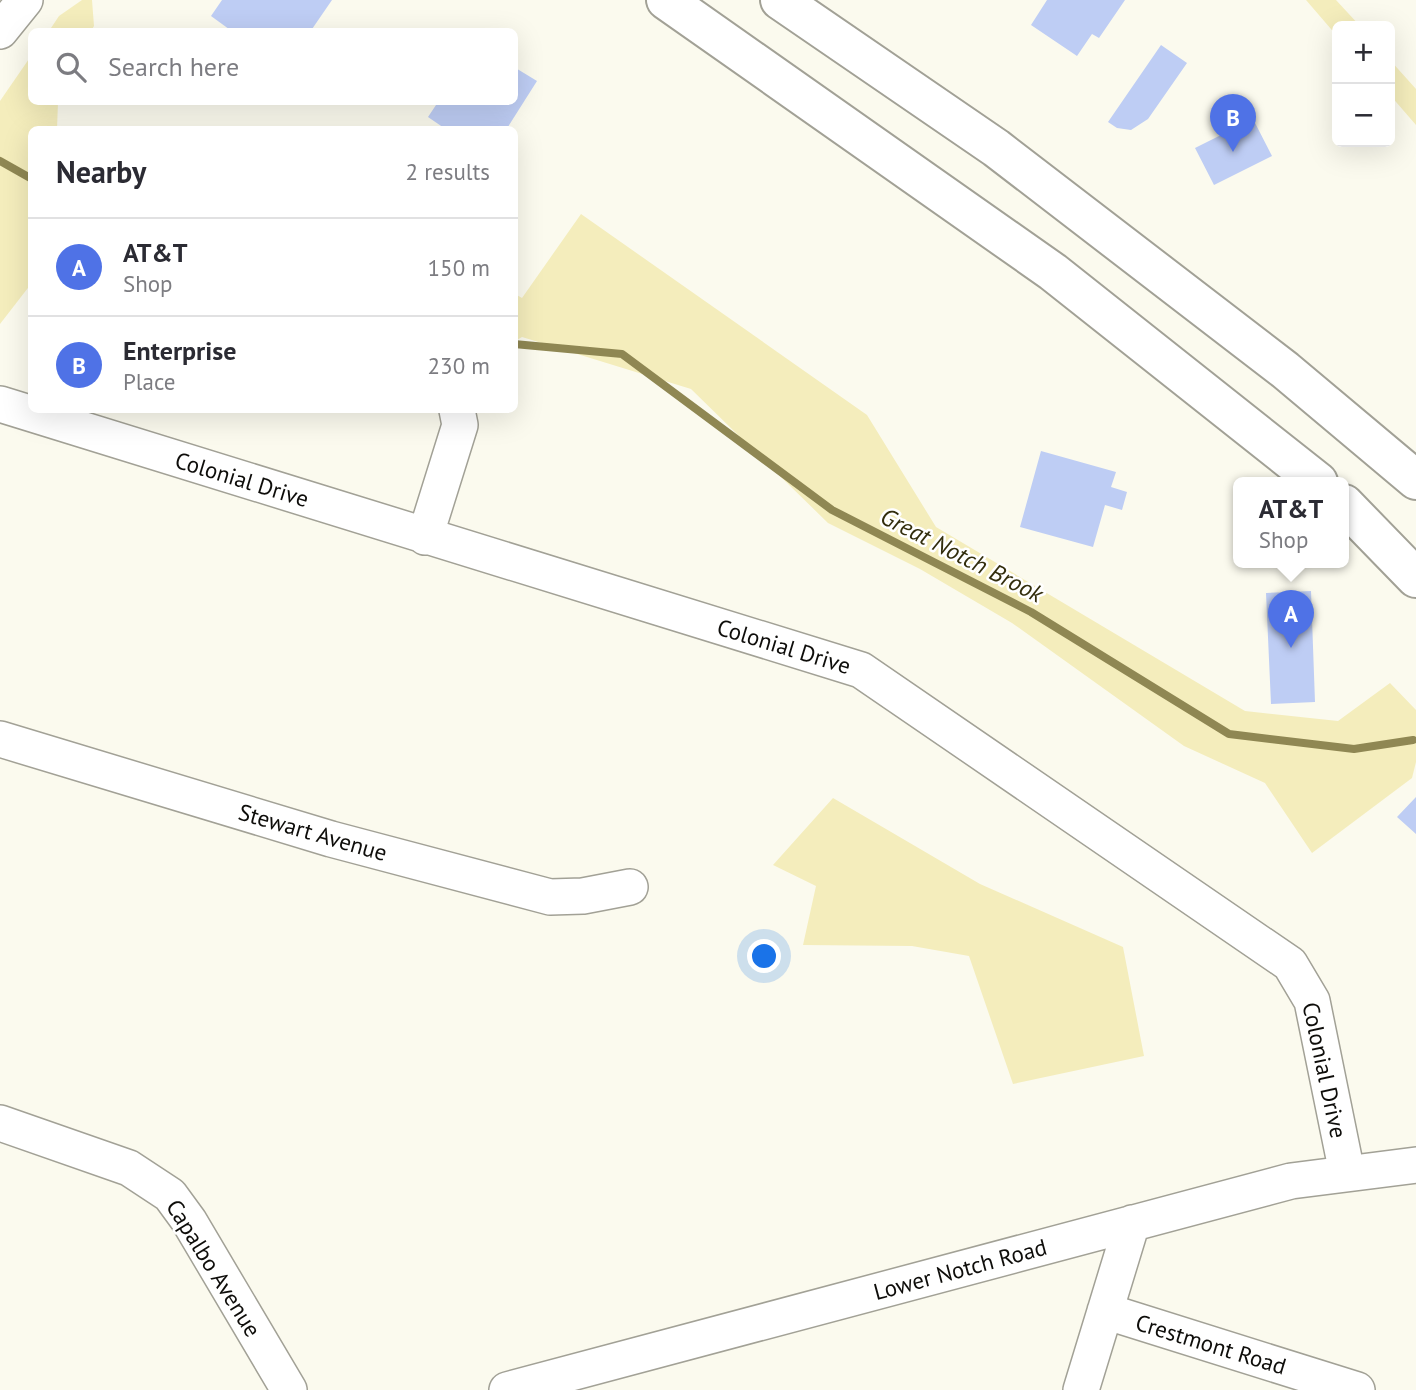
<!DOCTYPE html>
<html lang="en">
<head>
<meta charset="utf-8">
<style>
  body { margin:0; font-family:"PT Sans",sans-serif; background:#f7f7f7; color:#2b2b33 }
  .controls { position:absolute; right:21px; top:21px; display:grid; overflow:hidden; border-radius:10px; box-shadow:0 7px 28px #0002 }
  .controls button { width:63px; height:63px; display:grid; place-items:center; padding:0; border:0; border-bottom:2px solid #e1e1e2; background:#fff; color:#2b2b33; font:35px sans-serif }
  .you { position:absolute; left:765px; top:957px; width:24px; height:24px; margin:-18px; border:5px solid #fff; border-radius:50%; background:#1a73e8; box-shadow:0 0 0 10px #1a73e833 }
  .badge { display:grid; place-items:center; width:46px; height:46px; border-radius:50%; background:#4f72e6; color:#fff; font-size:23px; font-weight:700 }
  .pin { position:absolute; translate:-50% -58px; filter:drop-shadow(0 2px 4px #0008) }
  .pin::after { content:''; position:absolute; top:37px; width:24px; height:21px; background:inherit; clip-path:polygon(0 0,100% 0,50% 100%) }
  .popup { position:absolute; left:1233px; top:477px; width:116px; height:91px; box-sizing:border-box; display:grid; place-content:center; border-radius:10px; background:#fff; filter:drop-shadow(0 2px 5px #0005); font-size:23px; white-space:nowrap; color:#7c7c81 }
  .popup b { font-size:26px; color:#2b2b33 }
  .popup::after { content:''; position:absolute; left:50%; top:100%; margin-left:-14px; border:14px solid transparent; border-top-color:#fff }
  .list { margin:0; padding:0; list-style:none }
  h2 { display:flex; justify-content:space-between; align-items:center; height:91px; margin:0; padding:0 28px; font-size:30px }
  h2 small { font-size:23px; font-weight:400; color:#7c7c81 }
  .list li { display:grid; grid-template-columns:46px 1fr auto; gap:21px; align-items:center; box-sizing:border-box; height:98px; padding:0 28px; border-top:2px solid #e1e1e2 }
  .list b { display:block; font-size:26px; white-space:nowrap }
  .list p { margin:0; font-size:23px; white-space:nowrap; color:#7c7c81 }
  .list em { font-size:23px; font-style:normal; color:#7c7c81 }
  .icon { flex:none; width:38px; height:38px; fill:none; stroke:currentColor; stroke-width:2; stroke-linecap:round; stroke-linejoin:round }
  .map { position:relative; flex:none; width:1416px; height:1390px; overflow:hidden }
  .search { position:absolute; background:#fff; box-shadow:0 7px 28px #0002; left:28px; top:28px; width:490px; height:77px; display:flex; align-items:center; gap:18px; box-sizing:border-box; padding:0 24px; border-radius:10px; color:#7c7c81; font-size:26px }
  .panel { position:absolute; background:#fff; box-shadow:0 7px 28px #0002; left:28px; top:126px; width:490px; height:287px; border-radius:10px }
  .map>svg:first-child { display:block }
</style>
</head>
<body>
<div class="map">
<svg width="1416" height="1390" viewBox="0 0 1416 1390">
  <rect width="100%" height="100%" fill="#fbfaee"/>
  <path fill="#f4edbc" d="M82,0h10l2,26 -3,5h-42l10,-15z
    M1306,0h30l24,26h-23v10z
    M31,56l1,46h26l-1,27 -25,1 -1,154 -31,40v-223z
    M1390,60l26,29v36l-26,-30z
    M581,214l286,201 69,112 309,184 93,10 52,-38 26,27v52l-4,16 -100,75 -47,-70 -81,-37 -172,-123 -92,-54 -92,-46 -137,-134 -169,-52 -7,4v-47l7,4z
    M833,798l147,86 143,63 21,109 -131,28 -44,-128 -57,-10 -109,-1 13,-59 -43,-21z"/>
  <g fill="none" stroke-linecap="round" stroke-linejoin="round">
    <path stroke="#8f8753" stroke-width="8" d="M0,161l32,18
      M514,344l108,10 210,156 199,102 198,122 125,15 59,-9"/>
  </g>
  <path fill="#becdf4" d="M222,0h110l-22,32h-77l-22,-16z
    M1047,0h78l-26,38 -7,-4 -15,22 -46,-31z
    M1161,45l26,18 -39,56 -17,11 -14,-2 -9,-6z
    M514,67l23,14 -31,49h-59l-19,-13 10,-15h76z
    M1253,119l19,37 -58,29 -19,-37z
    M1041,451l75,21 -5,15 16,5 -5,18 -17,-5 -12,42 -73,-20z
    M1311,591l4,111 -44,2 -5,-111z
    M1416,797v37l-19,-17z"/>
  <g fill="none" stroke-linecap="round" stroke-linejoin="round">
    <defs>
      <path id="minor" d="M0,31l25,-31
        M0,404l861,266 429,294 22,37 35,172
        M425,537l35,-112 -3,-15
        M0,739l331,100 219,58 33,-1 47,-9
        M0,1123l129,45 41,27 19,26 100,169
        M1105,1311l252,79
        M507,1390l784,-209 125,-16
        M1081,1390l51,-167"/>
      <path id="highway" d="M666,0l387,272 265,210
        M780,0l216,148 289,222 131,110
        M1344,504l72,74"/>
    </defs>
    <use href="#minor" stroke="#a2a196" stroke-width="38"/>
    <use href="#highway" stroke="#a2a196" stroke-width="42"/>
    <use href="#minor" stroke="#fff" stroke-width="35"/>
    <use href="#highway" stroke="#fff" stroke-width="38"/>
  </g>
  <g text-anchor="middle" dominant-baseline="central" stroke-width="5" stroke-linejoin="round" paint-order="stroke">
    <g font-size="23" fill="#0e0d0a" stroke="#fff">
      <text transform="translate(242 479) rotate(17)">Colonial Drive</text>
      <text transform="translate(784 646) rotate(17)">Colonial Drive</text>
      <text transform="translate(313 832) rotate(16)">Stewart Avenue</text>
      <text transform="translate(1325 1070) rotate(78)">Colonial Drive</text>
      <text transform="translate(214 1268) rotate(58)">Capalbo Avenue</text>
      <text transform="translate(960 1269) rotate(-15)">Lower Notch Road</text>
      <text transform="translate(1211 1344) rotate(17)">Crestmont Road</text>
    </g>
    <g font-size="24" font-style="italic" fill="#332e0d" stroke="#fff">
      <text transform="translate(962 555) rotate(27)">Great Notch Brook</text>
    </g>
  </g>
</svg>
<div class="controls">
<button>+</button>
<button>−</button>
</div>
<div class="you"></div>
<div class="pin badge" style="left:1291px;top:648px">A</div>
<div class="popup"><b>AT&amp;T</b>Shop</div>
<div class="pin badge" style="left:1233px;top:152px">B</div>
<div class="search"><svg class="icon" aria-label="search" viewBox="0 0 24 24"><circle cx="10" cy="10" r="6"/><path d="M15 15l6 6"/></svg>Search here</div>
<section class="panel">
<h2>Nearby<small>2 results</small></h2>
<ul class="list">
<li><span class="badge">A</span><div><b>AT&amp;T</b><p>Shop</p></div><em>150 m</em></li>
<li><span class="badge">B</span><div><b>Enterprise</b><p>Place</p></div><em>230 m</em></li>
</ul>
</section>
</div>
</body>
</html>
